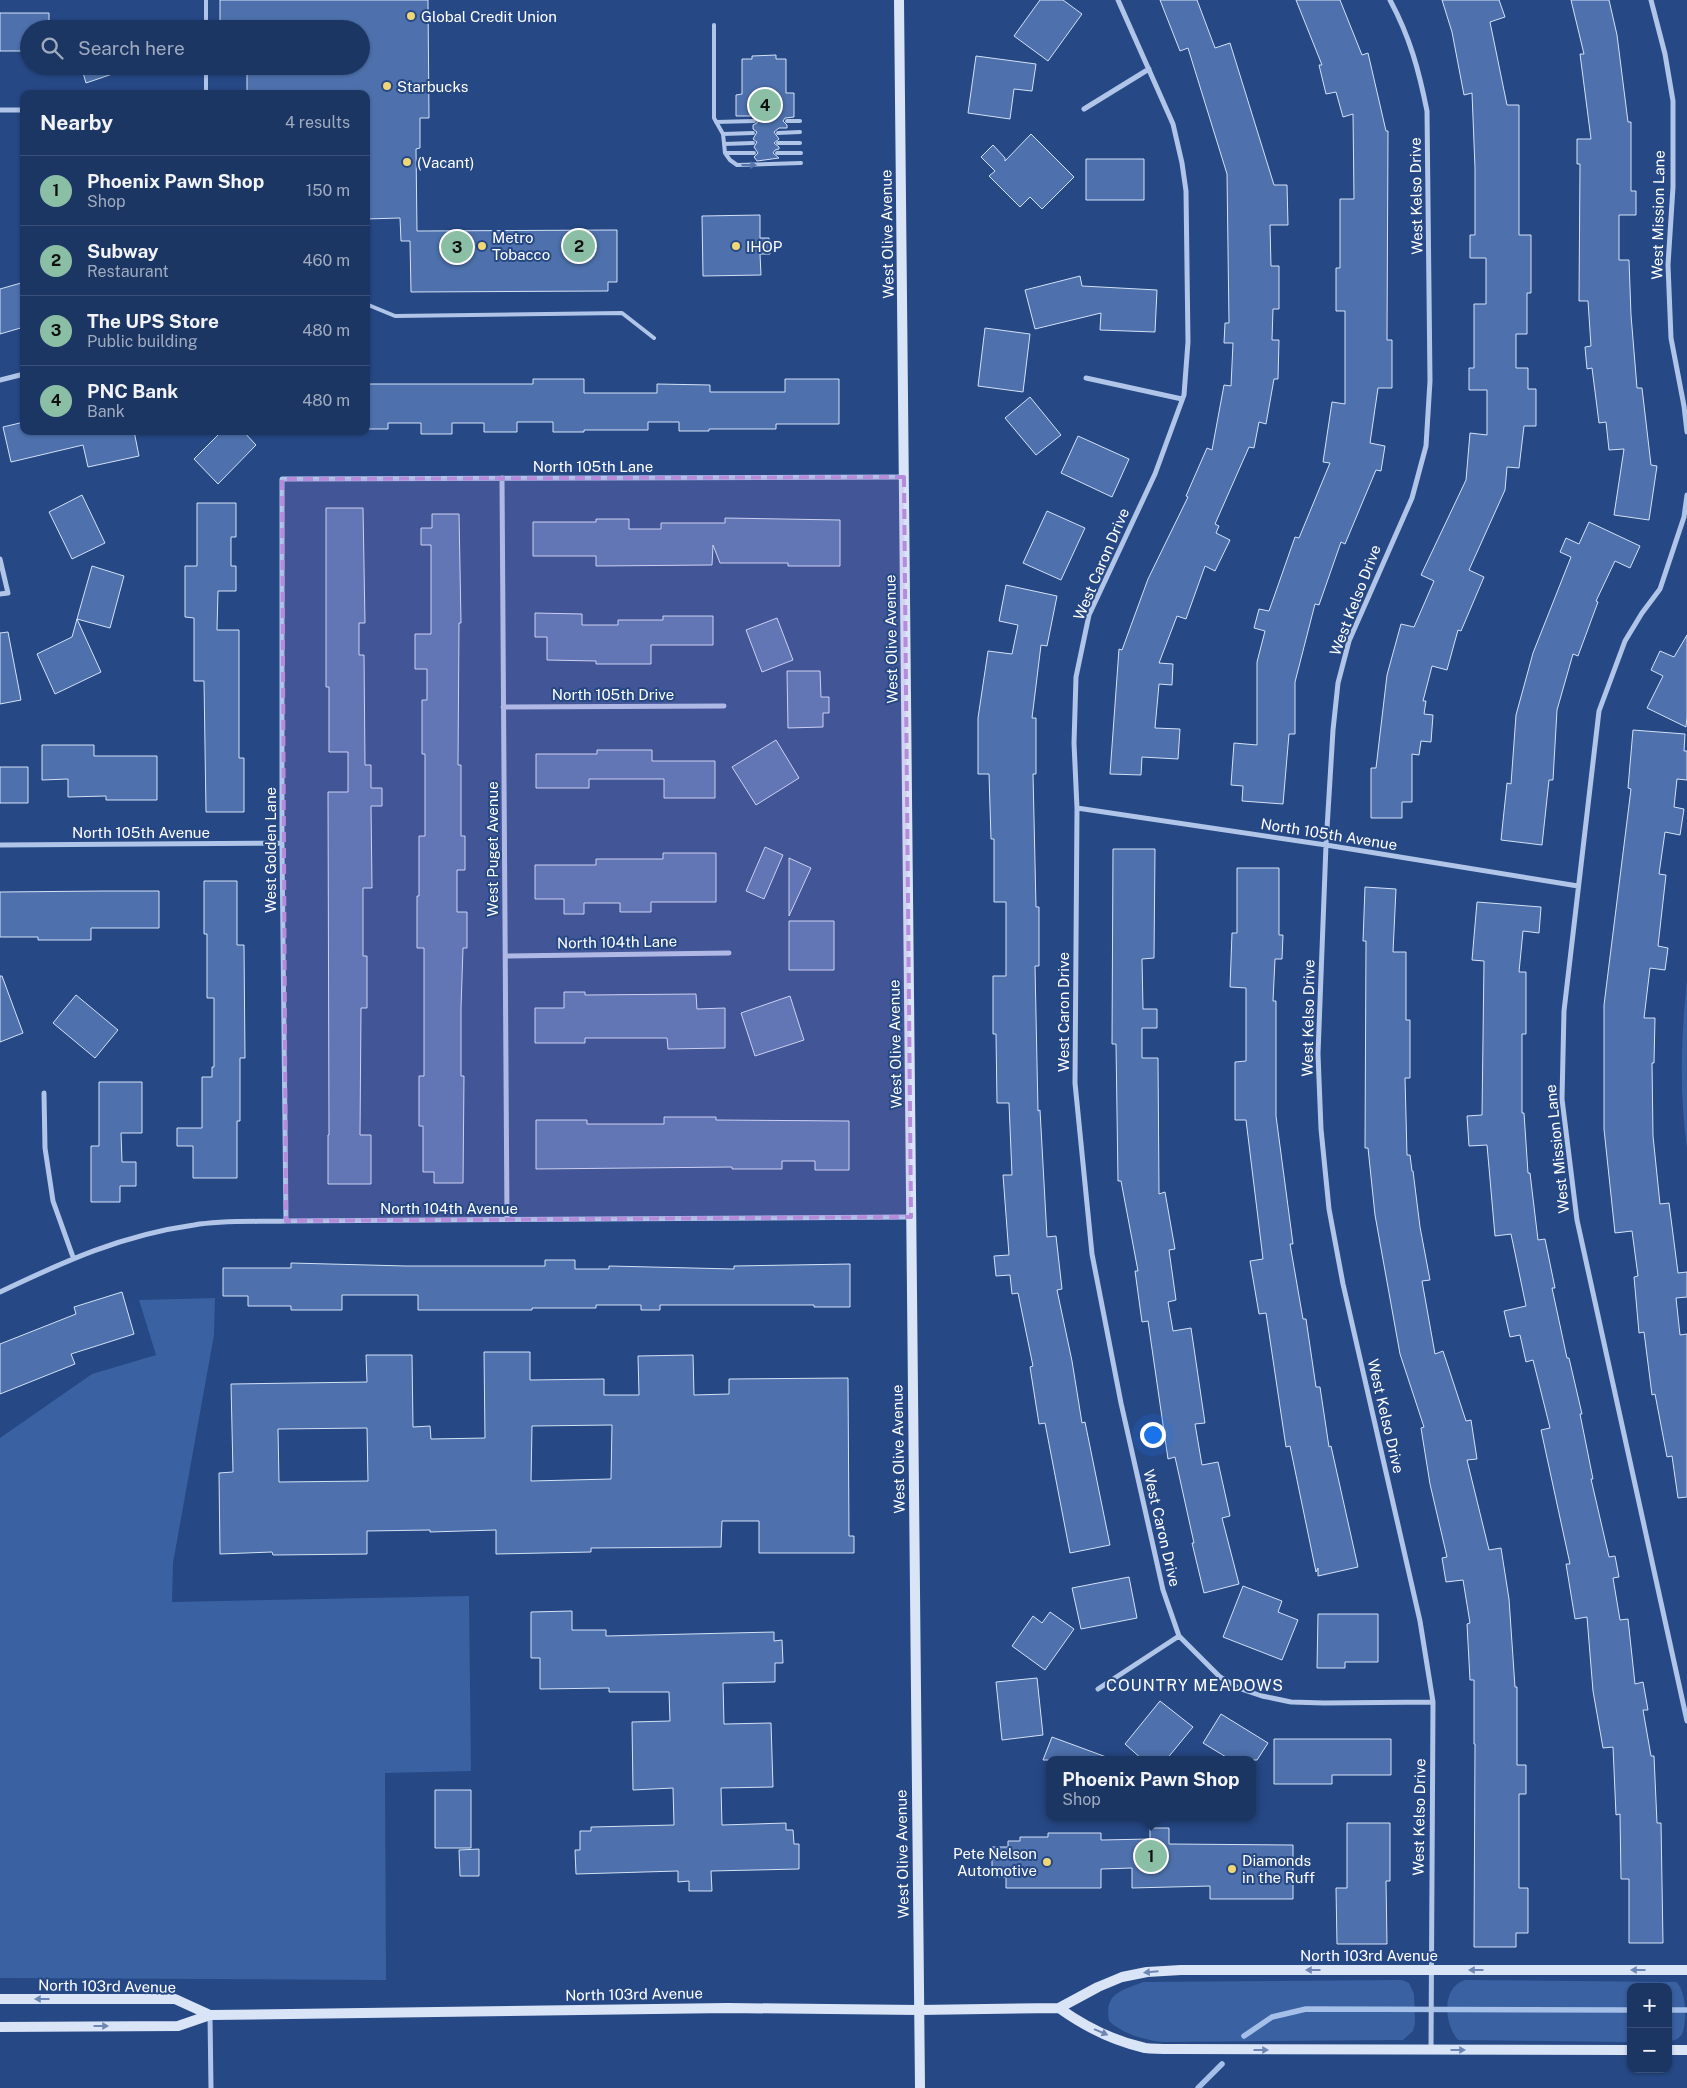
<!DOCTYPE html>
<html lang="en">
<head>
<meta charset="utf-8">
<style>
  body { margin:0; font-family:"Public Sans",sans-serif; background:#253e6a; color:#f1f3f6 }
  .controls { position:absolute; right:15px; bottom:15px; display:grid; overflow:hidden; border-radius:10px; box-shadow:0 1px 4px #0004 }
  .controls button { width:45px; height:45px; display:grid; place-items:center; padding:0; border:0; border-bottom:1px solid #3a5078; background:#1c3664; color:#f1f3f6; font:25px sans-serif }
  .you { position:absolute; left:1152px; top:1434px; width:18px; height:18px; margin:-12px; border:4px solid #fff; border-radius:50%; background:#1a73e8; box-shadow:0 0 0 8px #1a73e833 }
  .badge { display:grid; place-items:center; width:32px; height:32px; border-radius:50%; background:#8abfa5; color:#111; font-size:16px; font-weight:700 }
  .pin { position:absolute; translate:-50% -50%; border:2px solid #fff; box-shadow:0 1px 5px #0006 }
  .popup { position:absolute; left:1046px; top:1756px; width:210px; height:65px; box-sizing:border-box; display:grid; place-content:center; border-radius:10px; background:#1c3664; filter:drop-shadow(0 1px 4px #0005); font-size:16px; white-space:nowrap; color:#a0abbf }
  .popup b { font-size:19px; color:#f1f3f6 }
  .popup::after { content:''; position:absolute; left:50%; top:100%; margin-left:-10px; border:10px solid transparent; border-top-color:#1c3664 }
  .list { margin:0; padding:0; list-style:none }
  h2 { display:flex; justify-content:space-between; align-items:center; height:65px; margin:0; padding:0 20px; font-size:21px }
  h2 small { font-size:16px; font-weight:400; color:#a0abbf }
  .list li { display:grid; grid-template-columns:32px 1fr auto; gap:15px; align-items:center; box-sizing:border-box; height:70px; padding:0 20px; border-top:1px solid #3a5078 }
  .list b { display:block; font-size:19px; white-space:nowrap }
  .list p { margin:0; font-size:16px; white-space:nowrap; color:#a0abbf }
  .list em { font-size:16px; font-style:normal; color:#a0abbf }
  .icon { flex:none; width:28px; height:28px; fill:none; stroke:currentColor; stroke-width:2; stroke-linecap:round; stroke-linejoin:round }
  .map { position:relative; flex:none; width:1687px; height:2088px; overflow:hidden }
  .search { position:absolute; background:#1c3664; box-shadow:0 1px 4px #0004; left:20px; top:20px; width:350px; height:55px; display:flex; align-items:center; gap:12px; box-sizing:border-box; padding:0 18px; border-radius:28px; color:#a0abbf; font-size:19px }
  .panel { position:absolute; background:#1c3664; box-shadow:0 1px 4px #0004; left:20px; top:90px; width:350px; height:345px; border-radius:10px }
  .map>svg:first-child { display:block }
</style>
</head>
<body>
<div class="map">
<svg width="1687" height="2088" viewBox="0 0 1687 2088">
  <rect width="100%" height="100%" fill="#264885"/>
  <path fill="#3a61a1" d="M1687,981v167c-8,-56 -6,-111 0,-167z
    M215,1298l-1,37 -41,228 -1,39 297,-6 2,175 -86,2 1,207 -386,-2v-540l92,-64 64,-19 -17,-55z
    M1402,1980l7,3 5,11 1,29 -2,8 -10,9 -240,2c-19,-2 -40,-8 -54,-21 -5,-28 12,-30 34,-39z
    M1465,1980l211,2c11,8 11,42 6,52 -3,5 -9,7 -14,8v-55h-37v55l-173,-2c-14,-16 -17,-53 7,-60z"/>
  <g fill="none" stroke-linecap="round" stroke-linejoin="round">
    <path stroke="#a4bfe8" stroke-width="5.5" d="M1668,2010h19
      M1244,2036l28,-19 34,-8 325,1
      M1198,2088l24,-24"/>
  </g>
  <path fill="#4e71ad" stroke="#d3e1f6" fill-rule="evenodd" d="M220,0h208l1,118h-9v30l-4,1 1,82 200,-1v52h-9v9l-197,1 -1,-51h-9l-1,-23 -34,1v-125h-119v-28h114v-37h-141z
    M1040,0h23l19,14 -34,47 -34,-25z
    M1160,0h37l18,48 15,-5 44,142h13l1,40h-18l1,41h8v43h-6l-1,31h7l-1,39h-4l-8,45 -7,-2 -5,26 -5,-1 -34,77 4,2 -3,7 14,7 -15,31 -10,-5 -19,53 -9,-3 -18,47 14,1 -1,21 -13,-1 -4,44 25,1 -2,30 -36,-2 -1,18 -31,-1 9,-125 3,1 26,-71 40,-82 -2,-1 21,-48 5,2 12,-65 7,1 2,-43h-9l1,-20h4l-2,-149 -39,-126 -8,3z
    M1296,0h44l22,55 6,-2 18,78h2l-1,209h5v48h-14l-8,55 15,3 -4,25 -5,-1 -31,74 -4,-2 -22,63 -4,-1 -20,78v52h-6l-6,70 -41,-3 1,-15 -12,-1 3,-42 23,2v-83l8,-31 -11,-3 5,-19 10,2 26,-74 4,1 31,-75 -7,-1 9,-60 13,2v-93h-9v-43h4v-69h14l-1,-85 -10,3 -7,-25 -10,2 -7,-29h3z
    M1442,0h57l6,17 -15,5 17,83h12v130h12v58h-4v41h-11v34h12v21h8v37h-12l-5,42 -12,-1 -2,23 -36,80 15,7 -23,54 -3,-1 -11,40 -15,-4 -9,35h3l-2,13 9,1 -2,27 -10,-1 -2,14 -7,-1v48h-10v16h-31v-50h5l11,-93 14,-51 13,3 20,-46 -13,-6 45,-95 4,-47 17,2v-45h-18v-22h5v-64h12v-46h-16v-23h5v-67l-3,-75 -8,2 -12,-63z
    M1571,0h38l8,35 11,87h3v69h5v24h-17v45h10l2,55 6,73h5l9,77 6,1 -8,54 -35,-5 10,-66 -15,1 -3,-28 -7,1 -7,-55 -5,1 -2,-22 6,-1 -3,-45h-9l1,-137h-3v-25h14l-11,-85h4z
    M0,13h49v16h-20v22h-29z
    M776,55v4h10v34h8v24l-9,1 -2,3 4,4v3h-8l-5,4 5,7 -5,4 5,4v2l-4,1 -2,3 6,5 -22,3 -3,-4 4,-4 -4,-6 3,-5 -4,-3 4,-7 -4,-3v-4l4,-2v-4l-4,-3h-17v-21l6,-1v-35h10v-3z
    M976,56l60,8 -4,27 -18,-2 -4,30 -42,-6z
    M81,66h46v3l-41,14z
    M1031,134l43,43 -32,32 -12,-12 -10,10 -31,-31 6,-5 -14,-14 12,-12 12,13v3z
    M1086,159h58v41h-58z
    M760,215v23h9l1,16h-10l1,21 -58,1 -1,-60z
    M1080,276l2,10 75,4 -2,42 -55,-2 1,-17 -66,16 -10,-39z
    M21,283l3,11v33l-24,7v-45z
    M985,328l45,6 -7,58 -45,-6z
    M533,379h51v14h73v-9l53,1v7h75v-13h54v45h-63v5h-67v2h-30v-9h-31v8h-64v2h-31v-10h-36v10h-33v-9h-32v11h-31v-11h-33v6h-22v-45h167z
    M1030,397l31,38 -25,20 -31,-37z
    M24,422v9h110l5,25 -51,11 -5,-22 -72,17 -8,-35z
    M222,431h21l13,14 -38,39 -24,-25z
    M1078,436l51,23 -17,38 -51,-24z
    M82,495l23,48 -33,16 -23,-47z
    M197,503h39v34h-5v29h5v25h-18l-1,39h22v128h5v54h-38l-2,-131h-10v-63l-9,-1v-51h12z
    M326,508h37l2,115h-6v32h5l1,110h6v23h11v18h-11l1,82h-9v68h4v52h-6l-1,127h11v49h-43v-49h1l-1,-343h20v-40h-19v-65h-3z
    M1047,511l38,17 -24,52 -38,-17z
    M432,514h27l2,109h-2l-1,142h3v71h4v34h-8v42h10v36h-4l-2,60v68h3l-1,107h-29v-11h-11v-46h-4v-50h5v-128h-7v-52h2v-60h6v-82h-3v-54h5v-31h-12v-35h16v-89h-10v-17h11z
    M725,518l115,2v46h-52v-3h-68l-7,-18 -1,20 -116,1v-10h-63v-34h63v-3h33v10h32v-6h64z
    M1589,522l51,24 -10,22 -15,-7 -19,40 2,1 -20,54 -5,-2 -16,56 -4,70h-4l-7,65 -41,-5 6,-57 4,1 5,-69 17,-62 38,-96 -11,-5 6,-14 13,6z
    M92,566l32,10 -14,52 -33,-9z
    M1006,585l51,11 -10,50 -6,-1 -9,73h4v56h-3l3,133h3v59h-4l3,145 2,-1 7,127 9,-1 6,53 -5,1 15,71 10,62 3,-1 25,123 -40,8 -25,-130 -6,1 -9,-57 3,-1 -15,-73 -6,1 -2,-19 -14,1 -2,-20 15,-1 -6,-80h9l-3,-72h-12l-1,-69h-3v-58h13v-74h-12v-63h-3l-2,-65h-11v-56l10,-67 24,3 6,-29 -19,-4z
    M535,613l47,1v11h36v-5h45v-4h50v29h-62v19h-55v-3l-49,-1v-23h-12z
    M777,618l16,42 -31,12 -16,-42z
    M77,619l24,53 -46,22 -18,-40 35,-17z
    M8,632l13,68 -21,4v-71z
    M1687,635v82l-1,10 -39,-19 16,-32 -12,-6 9,-19 14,6z
    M787,671h33l1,26h8v16h-6v14l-35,1z
    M1633,730l52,4 -1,17h3v29l-10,-1 -3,28 10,2 -4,26 -15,-3 -6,42 7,1 -8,71 10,2 -3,22 -15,-2 -6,50h11l-1,45h-2l1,73 7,68 9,-1 9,70 9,-1v25l-11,1 4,37 7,-1v163l-9,1 -6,-42 -5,1 -12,-63 -3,1 -8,-63 -5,1 -5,-56 4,-1 -6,-45 -17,2 -11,-104v-124l27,-216 -3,-1z
    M776,740l23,38 -43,27 -24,-38z
    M42,745h52v11h63v44h-51v-4l-38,1v-18l-26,1z
    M597,750h55v11h63v37h-51v-19h-75v9h-53v-34h61z
    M0,767h28v36h-28z
    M765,847l18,8 -19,44 -18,-8z
    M1113,849h42l-1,109 -12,1 1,50h14v19h-15v30h16l1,136 6,-2 10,57 -6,1 7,50 -8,2 5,29 18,-3 14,95 -10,1 7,41 16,-3 12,54 -8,2 17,66 -35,9 -12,-50h2l-19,-86 -7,2 -20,-138 -6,1 -7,-51h3l-17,-90h-3l-2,-137h-4z
    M663,853h53v49h-65v10h-31v-9h-36v11h-20v-15h-29v-34h61v-6h67z
    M789,858l22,10 -22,48z
    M1237,868h42v67h4l-1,24h-7l-2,42h3v115l17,128h-3l13,75h3l10,68h4l9,60 2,-1 27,121 -40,9v-8l-2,4 -26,-126 -4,1 -20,-134 -7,1 -9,-53 13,-2 -17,-139h-11v-58l11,-1v-73l-16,-1 2,-54h5z
    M204,881h33v64h7l1,113h-5v63h-3v57h-44v-32h-16v-18h25v-51h10v-10h2v-69h-7v-64h-3z
    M1365,887l31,2 -3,63h13v68h4v58h-5l2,77h3l2,16h1l7,56 10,53 -8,1 13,73 8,-3 23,70 5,-1 6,39 -10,1 22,90 12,-2 8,51 6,88h2v78h9v29h-7v94h9v45h-12v14h-42l1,-203h-1v-64h-4l-3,-56 3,-1 -7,-43 -17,2 -4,-24 5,-1 -17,-73 -9,-56 3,-1 -24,-73 -25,-139 -7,-67h-3l1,-207h-3z
    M104,891h55v37h-68v12h-53v-3h-38v-45z
    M1477,902l64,5 -2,26 -16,-2 -4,41h7v62h-4v79h2l4,60h2l8,67 7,-1 10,49h-3l15,70h2l13,56h-2l13,65h-2l18,78 6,-1 4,21 -6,1 7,42 8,-1 7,65 8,-2 5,28h-5l8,46h3l3,67h4l2,120h-34v-64h-8l-1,-65 -4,1 -3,-68 -10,1 -10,-57 -6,-74 -12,2 -9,-55h4l-29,-134 9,-2 -17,-68 -7,2 -6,-27 -10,2 -6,-26 22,-5 -15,-72 -16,2 -8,-91 -18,1 -2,-30 15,-1 2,-154 -12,-1z
    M789,921h45v49h-45z
    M0,976h2l21,57 -23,9z
    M564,992h21v3l111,-1 1,15 28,-1v40l-57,1 -1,-11h-82v5h-50v-35h29z
    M76,995l42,35 -23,28 -42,-35z
    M790,996l14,44 -49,16 -14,-43z
    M99,1082h43v51h-21l1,29h14v24h-16v16h-29v-56h8z
    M664,1117h52v3l133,1v49h-34v-9h-33v8h-50v-2l-196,2v-49h51v4h77z
    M545,1260h30v9h34v-3l125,3v-3l116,-2v43h-36v-2h-154v5h-19v-5h-45v3h-64v2h-114v-15h-76v15h-51v-4h-43v-10h-25v-28h68v-5l115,3h139z
    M122,1292l12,42 -63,20 4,10 -75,30v-50l76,-30 -2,-7z
    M484,1352h46v28l74,-1v16h35l-1,-39 55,-1 1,40 35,-1v-15l119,-1 1,158h5v17h-95v-32h-37l-1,26 -130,1v4l-95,2v-24l-66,2v-2l-63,1v23l-94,1 -1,-3 -52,2 -1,-81 14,-1 -2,-88 136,-2 -1,-27h46l1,72 17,-1 1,13 54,-1zM612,1425l-1,54 -80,2 1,-55zM367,1428l1,53 -89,1 -1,-53z
    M1129,1577l8,41 -56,11 -9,-41z
    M1243,1586l39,15 -4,11 20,8 -16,40 -59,-23z
    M572,1611v19h34v6l168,-4v9l8,-1 1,23h-8v19l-52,1 1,41 47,-1 2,64 -52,1 1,37 64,-2v7h7l1,14h5v25l-88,2 1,20h-23v-10l-11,1v-11l-102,3 -1,-24h5v-19h11v-4l83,-2 -1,-37 -40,2 -1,-68 38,-1 -1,-29h-60v-4l-69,1v-31h-9v-46z
    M1050,1612l24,17 -29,41 -33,-24 21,-30 9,7z
    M1318,1614h60v48h-33v6h-28z
    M1037,1678l6,57 -41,5 -6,-58z
    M1160,1701l33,26 -27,33h-23l-18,-16z
    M1221,1714l47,29 -11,17h-26l-28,-17z
    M1052,1737l57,21 -1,2h-65z
    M1274,1739h117v36h-59v9h-58z
    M435,1790h36v58h-36z
    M1347,1823h43v58h-4l1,63h-50l-1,-56h11z
    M1150,1828h19v16l124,1v54h-83v-13l-78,2v-20l-31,1v19h-95v-11h-14v-30h16v-6h12v-4h28v-4h53v7l49,-1z
    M479,1849v27h-19l-1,-26z"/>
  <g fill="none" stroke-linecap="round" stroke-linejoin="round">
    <path stroke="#b0c5e8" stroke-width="4" d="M206,0v29
      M714,25v93l9,16 2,19 5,7 7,5 64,-2
      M206,66v28
      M787,121h13
      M716,122l38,-1
      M778,133l22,-1
      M723,134l30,-1
      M778,143h22
      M724,144l29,-1
      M725,153h29
      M777,153h24
      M366,304l29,12 227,-3 32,25"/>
    <path stroke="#b0c5e8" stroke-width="5" d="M1118,0l55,124 9,39 4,28 2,151 -4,53 -29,79 -66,141 -13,62 -2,66 3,65 -2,275 17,171 29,149 42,187 16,46 41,41 18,11 24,8 29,6 33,1 109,-1
      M1390,0c20,37 29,71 37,111l3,270 -4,65 -14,52 -63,143 -11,42 -5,47 -7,115 -8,209 3,75 8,80 14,75 77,337 13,81 -2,347
      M1651,0l14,54 8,47v86l-5,78 3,73 13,68 3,26
      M1084,109l65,-40
      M0,110h23
      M1086,378l96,21
      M0,380l24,-6
      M502,478l5,742
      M1687,495l-3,22 -24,72 -18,24 -17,28 -26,70 -35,300 -2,88 15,121 110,501
      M0,559l8,34 -8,1
      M503,707l221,-1
      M1077,808l249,37 252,41
      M0,845l282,-2
      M505,956l224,-3
      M44,1093l1,55 8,53 20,56
      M286,1221l-4,-378v-364l622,-2
      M0,1292c65,-31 122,-57 194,-67 30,-5 62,-3 92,-4l625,-4
      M1098,1689l81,-53
      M210,2015l1,73"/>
    <path stroke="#dae4f7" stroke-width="10" d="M899,0l21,2088
      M0,1999h175l35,16
      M1059,2008c25,18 55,33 86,40 9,1 19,1 28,1l458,1
      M0,2027l178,-1 32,-11 518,-7 191,2 140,-2 39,-21 24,-10 25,-5 34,-2h506
      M1668,2050h19"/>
  </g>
  <defs><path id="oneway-solid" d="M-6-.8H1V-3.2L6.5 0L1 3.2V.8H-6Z" transform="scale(1.25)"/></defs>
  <use fill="#5674a8" href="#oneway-solid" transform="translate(749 165)"/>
  <g fill="#6e86b3">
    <use href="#oneway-solid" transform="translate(1313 1970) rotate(180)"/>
    <use href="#oneway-solid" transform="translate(1476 1970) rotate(180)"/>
    <use href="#oneway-solid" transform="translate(1638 1970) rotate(180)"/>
    <use href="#oneway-solid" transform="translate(1151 1972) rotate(175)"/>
    <use href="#oneway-solid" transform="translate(42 1999) rotate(180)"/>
    <use href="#oneway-solid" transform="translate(101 2026)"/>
    <use href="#oneway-solid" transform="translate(1101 2032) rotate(23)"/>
    <use href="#oneway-solid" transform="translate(1261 2050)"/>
    <use href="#oneway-solid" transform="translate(1458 2050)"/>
  </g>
  <path fill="#b68bdc" fill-opacity="0.2" stroke="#b68bdc" stroke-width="4" stroke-dasharray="10 6" stroke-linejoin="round" d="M904,477l7,740 -625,4 -4,-742z"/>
  <g fill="#f1d675" stroke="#264885" stroke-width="2">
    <circle cx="411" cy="16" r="5"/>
    <circle cx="387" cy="86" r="5"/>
    <circle cx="407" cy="162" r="5"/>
    <circle cx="482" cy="246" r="5"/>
    <circle cx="736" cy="246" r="5"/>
    <circle cx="1047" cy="1862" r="5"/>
    <circle cx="1232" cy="1869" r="5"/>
  </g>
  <g text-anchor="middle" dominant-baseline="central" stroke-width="4" stroke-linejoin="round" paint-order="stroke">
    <g font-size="15" fill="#fff" stroke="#264885" text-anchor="start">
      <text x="421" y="16">Global Credit Union</text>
      <text x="397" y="86">Starbucks</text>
      <text x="417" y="162">(Vacant)</text>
      <text x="492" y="237">Metro<tspan x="492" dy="17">Tobacco</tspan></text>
      <text x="746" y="246">IHOP</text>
      <text x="1037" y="1853" text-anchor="end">Pete Nelson<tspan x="1037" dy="17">Automotive</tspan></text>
      <text x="1242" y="1860">Diamonds<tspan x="1242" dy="17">in the Ruff</tspan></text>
    </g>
    <g font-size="15" fill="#fff" stroke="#264885">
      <text transform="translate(1416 196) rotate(-91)">West Kelso Drive</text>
      <text transform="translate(1658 215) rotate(-89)">West Mission Lane</text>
      <text transform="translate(887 234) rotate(-91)">West Olive Avenue</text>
      <text x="593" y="466">North 105th Lane</text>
      <text transform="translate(1101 564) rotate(-67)">West Caron Drive</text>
      <text transform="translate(1355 600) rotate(-69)">West Kelso Drive</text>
      <text transform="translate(891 639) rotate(-91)">West Olive Avenue</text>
      <text x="613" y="694">North 105th Drive</text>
      <text x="141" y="832">North 105th Avenue</text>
      <text transform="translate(1329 834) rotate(9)">North 105th Avenue</text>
      <text transform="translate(492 849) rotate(-90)">West Puget Avenue</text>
      <text transform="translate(270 850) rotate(-90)">West Golden Lane</text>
      <text transform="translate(617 942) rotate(-1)">North 104th Lane</text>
      <text transform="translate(1063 1012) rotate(-90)">West Caron Drive</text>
      <text transform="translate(1308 1018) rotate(-89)">West Kelso Drive</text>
      <text transform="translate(895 1044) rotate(-91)">West Olive Avenue</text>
      <text transform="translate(1557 1149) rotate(-96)">West Mission Lane</text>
      <text x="449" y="1208">North 104th Avenue</text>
      <text transform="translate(1386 1416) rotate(77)">West Kelso Drive</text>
      <text transform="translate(898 1449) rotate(-91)">West Olive Avenue</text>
      <text transform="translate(1162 1528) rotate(77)">West Caron Drive</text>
      <text transform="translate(1419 1817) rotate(-89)">West Kelso Drive</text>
      <text transform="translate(902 1854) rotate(-91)">West Olive Avenue</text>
      <text x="1369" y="1955">North 103rd Avenue</text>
      <text transform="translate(107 1986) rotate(1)">North 103rd Avenue</text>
      <text transform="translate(634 1994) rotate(-1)">North 103rd Avenue</text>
    </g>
    <g font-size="16" letter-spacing="1" fill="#fff" stroke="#264885">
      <text x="1195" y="1685">COUNTRY MEADOWS</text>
    </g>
  </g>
</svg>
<div class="controls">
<button>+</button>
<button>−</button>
</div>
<div class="you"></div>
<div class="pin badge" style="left:1151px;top:1856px">1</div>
<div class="popup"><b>Phoenix Pawn Shop</b>Shop</div>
<div class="pin badge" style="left:579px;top:246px">2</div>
<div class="pin badge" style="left:457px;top:247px">3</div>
<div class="pin badge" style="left:765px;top:105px">4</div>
<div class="search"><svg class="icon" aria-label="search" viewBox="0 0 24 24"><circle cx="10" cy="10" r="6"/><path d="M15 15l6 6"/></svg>Search here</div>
<section class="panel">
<h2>Nearby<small>4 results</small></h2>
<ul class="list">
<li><span class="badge">1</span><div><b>Phoenix Pawn Shop</b><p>Shop</p></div><em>150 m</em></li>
<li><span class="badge">2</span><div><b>Subway</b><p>Restaurant</p></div><em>460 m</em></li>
<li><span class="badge">3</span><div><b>The UPS Store</b><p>Public building</p></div><em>480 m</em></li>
<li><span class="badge">4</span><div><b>PNC Bank</b><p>Bank</p></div><em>480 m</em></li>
</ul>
</section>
</div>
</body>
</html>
